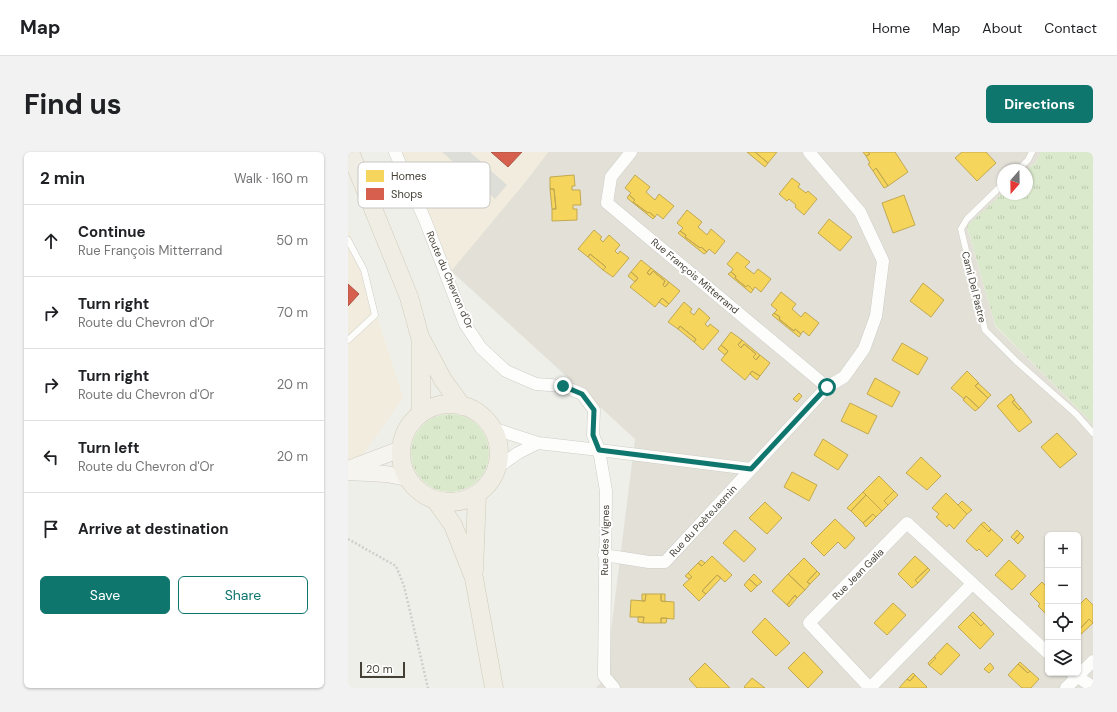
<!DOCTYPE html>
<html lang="en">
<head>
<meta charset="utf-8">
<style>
  body { margin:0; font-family:"DM Sans",sans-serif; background:#f2f2f2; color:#202124 }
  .controls { position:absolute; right:12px; bottom:12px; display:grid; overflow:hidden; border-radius:6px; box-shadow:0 1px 3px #0004 }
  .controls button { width:36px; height:36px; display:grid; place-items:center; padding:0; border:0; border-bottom:1px solid #e0e0e0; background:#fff; color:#202124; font:20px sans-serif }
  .compass { position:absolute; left:649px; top:12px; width:36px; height:36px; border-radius:50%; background:#fff; box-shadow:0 1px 3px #0004; rotate:200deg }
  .scale { position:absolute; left:12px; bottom:10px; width:45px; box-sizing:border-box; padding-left:4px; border:2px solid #444036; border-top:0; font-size:11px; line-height:14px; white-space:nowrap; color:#444036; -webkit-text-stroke:3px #fff; paint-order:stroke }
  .stop { position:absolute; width:12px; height:12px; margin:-9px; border:3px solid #0f766e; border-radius:50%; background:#fff }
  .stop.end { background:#0f766e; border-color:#fff; box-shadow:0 1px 4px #0008 }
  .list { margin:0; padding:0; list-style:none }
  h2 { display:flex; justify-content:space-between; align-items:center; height:52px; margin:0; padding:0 16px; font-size:17px }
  h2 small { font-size:13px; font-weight:400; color:#757577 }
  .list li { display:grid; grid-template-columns:26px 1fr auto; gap:12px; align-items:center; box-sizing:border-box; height:72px; padding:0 16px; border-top:1px solid #e0e0e0 }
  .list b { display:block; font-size:15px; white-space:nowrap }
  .list p { margin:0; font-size:13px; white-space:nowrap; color:#757577 }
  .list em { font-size:13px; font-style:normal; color:#757577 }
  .actions { display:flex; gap:8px; padding:12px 16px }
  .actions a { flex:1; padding:9px 0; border:1px solid #0f766e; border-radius:6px; text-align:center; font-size:14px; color:#0f766e }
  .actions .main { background:#0f766e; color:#fff }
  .icon { flex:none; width:22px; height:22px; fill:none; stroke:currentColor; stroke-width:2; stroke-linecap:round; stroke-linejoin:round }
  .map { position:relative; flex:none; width:745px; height:536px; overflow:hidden; border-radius:6px }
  header { display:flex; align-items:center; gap:24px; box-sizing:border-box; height:56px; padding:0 20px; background:#fff; border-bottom:1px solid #e0e0e0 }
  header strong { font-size:19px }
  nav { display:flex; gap:22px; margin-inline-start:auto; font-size:14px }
  .intro { display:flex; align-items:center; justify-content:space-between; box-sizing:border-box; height:96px; padding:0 24px }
  h1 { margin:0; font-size:28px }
  .button { padding:10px 18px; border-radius:6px; background:#0f766e; color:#fff; font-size:14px; font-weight:700 }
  main { display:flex; gap:24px; padding:0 24px }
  aside { flex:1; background:#fff; border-radius:6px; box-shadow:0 1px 3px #0004 }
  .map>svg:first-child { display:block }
</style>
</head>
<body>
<header>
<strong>Map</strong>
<nav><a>Home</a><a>Map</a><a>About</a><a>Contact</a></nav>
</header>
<div class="intro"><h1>Find us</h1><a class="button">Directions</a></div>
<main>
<aside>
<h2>2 min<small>Walk · 160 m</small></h2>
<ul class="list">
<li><svg class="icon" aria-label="ahead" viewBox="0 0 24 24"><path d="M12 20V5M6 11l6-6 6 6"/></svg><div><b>Continue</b><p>Rue François Mitterrand</p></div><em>50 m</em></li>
<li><svg class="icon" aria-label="right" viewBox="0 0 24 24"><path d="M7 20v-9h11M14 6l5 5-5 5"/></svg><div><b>Turn right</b><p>Route du Chevron d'Or</p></div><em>70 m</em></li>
<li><svg class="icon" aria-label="right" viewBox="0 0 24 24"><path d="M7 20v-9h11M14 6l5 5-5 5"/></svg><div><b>Turn right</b><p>Route du Chevron d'Or</p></div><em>20 m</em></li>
<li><svg class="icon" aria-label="left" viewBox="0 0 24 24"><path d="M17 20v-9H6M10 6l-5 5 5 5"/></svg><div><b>Turn left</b><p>Route du Chevron d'Or</p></div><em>20 m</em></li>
<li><svg class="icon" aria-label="arrive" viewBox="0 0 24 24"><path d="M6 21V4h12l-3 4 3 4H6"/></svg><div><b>Arrive at destination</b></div></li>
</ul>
<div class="actions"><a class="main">Save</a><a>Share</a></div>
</aside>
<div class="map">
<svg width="745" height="536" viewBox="0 0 745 536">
  <defs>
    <pattern id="grass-tufts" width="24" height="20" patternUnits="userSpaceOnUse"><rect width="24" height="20" fill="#dae8cb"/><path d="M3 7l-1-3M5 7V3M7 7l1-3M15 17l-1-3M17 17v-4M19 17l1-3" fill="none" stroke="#bcc8af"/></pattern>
  </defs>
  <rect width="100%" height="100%" fill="#efefea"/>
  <path fill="#e3e1d7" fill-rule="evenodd" d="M200,0h493l-5,10 -9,8h-24v23l-36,34 28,99 98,98v264h-497l9,-10 30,-239 -184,-168 75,-90zM700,383h30v138h-30z"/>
  <path fill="#f1ecdd" d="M40,0h160l-22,29 -75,90z
    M0,75l55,170 -42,61 -13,1z"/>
  <path fill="url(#grass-tufts)" d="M693,0h52v272l-98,-99 -28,-99 36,-33v1h24v-24l9,-8z
    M63 301a39 39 0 1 1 78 0a39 39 0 1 1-78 0Z"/>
  <path fill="#deded9" d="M94,0h28l37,33 -12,14z"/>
  <path fill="#f6d55c" stroke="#c1a851" d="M399,0h8l13,11 -3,4z
    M407,0h22l-9,11z
    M515,0h5l2,2 -4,2z
    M520,0h27l13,20 -20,14 -12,-18 -3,3 -5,-7 2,-1 -4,-7 4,-2z
    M614,0h24l10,11 -19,18 -22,-23z
    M528,16l12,18 -4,2 -11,-17z
    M226,23l1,11h-3v4h8l1,15h-8v4h4v11l-25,1v-12h4l-2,-20h-4v-12z
    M287,23l15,12 -4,5 9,8 4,-6 15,12 -11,13 -6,-5 -2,3 -6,-5 -1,1 -15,-11 2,-2 -6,-5 2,-2 -6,-5z
    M444,26l8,6 -2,3 8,6 2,-2 9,8 -13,16 -9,-8 1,-2 -7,-6 -2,2 -8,-7z
    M202,37h4l2,20h-4z
    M281,43l6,5 -2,2 15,11 1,-1 6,5 -2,2 -26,-21z
    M556,43l11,30 -22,8 -11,-30z
    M339,58l15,12 -4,5 9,8 4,-6 14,12 -10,13 -6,-5 -2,3 -6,-5 -1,1 -15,-11 1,-2 -6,-4 3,-3 -6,-5z
    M481,67l23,18 -12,14 -22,-18z
    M246,78l8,7 -2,2 3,3 6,-7 11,10 -5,6 3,3 2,-3 9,7 -16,19 -10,-7 3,-3 -16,-13 -2,3 -10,-8z
    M332,79l6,4 -1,2 15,11 1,-1 6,5 -3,2 -26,-21z
    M389,100l13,10 -5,5 9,7 4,-5 13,10 -10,13 -6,-5 -2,3 -5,-5 -2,2 -11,-9 1,-2 -5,-4 2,-3 -6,-5z
    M242,102l16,13 -3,3 -15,-13z
    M293,108l10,8 -4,5 3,2 3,-4 12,10 -2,4 2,2 4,-5 11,9 -11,13 -7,-6 -7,9 -25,-20 8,-9 -7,-6z
    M303,116l18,14 -4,5 -2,-2 2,-4 -12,-10 -3,4 -3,-2z
    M283,120l7,6 -3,4 -7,-6z
    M383,120l5,4 -1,2 11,9 2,-2 5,5 -2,3 -23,-19z
    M575,131l21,17 -13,17 -21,-16z
    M433,140l15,12 -4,5 9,8 4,-5 14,11 -10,13 -6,-5 -2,3 -6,-5 -1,2 -15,-12 1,-2 -6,-4 3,-3 -6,-5z
    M314,146l7,6 -3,3 -7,-5z
    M336,150l8,7 -2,3 4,3 5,-7 11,10 -5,6 3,3 2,-3 9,7 -16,19 -9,-8 2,-3 -16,-13 -2,3 -10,-7z
    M426,161l6,4 -1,2 15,12 1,-2 6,5 -2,3 -27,-22z
    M332,174l16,13 -2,3 -16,-13z
    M383,180l11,8 -4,5 3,3 3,-4 12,10 -3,3 3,3 4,-5 10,8 -10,13 -8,-5 -7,9 -24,-20 7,-9 -7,-6z
    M394,188l18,15 -4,5 -3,-3 3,-3 -12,-10 -3,4 -3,-3z
    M554,191l26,15 -10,17 -26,-15z
    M373,193l7,6 -3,4 -7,-6z
    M404,219l8,5 -3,4 -7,-6z
    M619,219l12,12 -4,3 13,12 -9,10 -13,-12 -2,3 -13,-11z
    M527,226l25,14 -8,15 -25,-13z
    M630,231l13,12 -3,3 -13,-12z
    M451,241l3,3 -5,6 -4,-3z
    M663,242l4,6 -3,2 7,8 2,-2 11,14 -13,10 -22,-26z
    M618,244l13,12 -4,3 -12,-11z
    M666,248l7,8 -2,2 -7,-8z
    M502,251l27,13 -9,18 -27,-13z
    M709,281l20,21 -17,14 -19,-21z
    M475,287l25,16 -10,15 -24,-15z
    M573,305l20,19 -14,14 -21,-17z
    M444,320l25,13 -8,16 -25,-14z
    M531,324l15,15 -10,10 4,4 -6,6 -19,-19z
    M546,339l4,4 -10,10 -4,-4z
    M515,340l3,3 -15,16 -4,-3z
    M598,341l21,21 -13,15 -5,-5 -2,3 -11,-10 3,-3 -7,-6z
    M518,343l16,16 -6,6 -3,-3 -10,9 -12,-12z
    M614,349l10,9 -5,4 -9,-9z
    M417,350l17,16 -15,16 -18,-16z
    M525,362l3,3 -10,10 -3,-4z
    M487,367l20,19 -10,11 -7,-7 -14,14 -13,-13z
    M636,370l7,7 -2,3 -8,-8z
    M633,372l8,8 2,-3 12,11 -16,17 -8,-8 -2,2 -11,-10z
    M387,378l21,19 -12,13 -21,-19z
    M669,378l3,3 -6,7 -3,-3z
    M672,381l4,4 -6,7 -4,-4z
    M364,404l20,19 -7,7 -8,-7 -15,16 4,3 -7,7 -16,-16 9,-8 -4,-4 10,-10 4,3z
    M567,404l13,12 -13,12 3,3 -6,5 -14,-14z
    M456,406l13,13 -10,11 3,2 -5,6 -17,-16z
    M353,408l4,3 -3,3 -4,-3z
    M661,408l17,16 -14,14 -17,-15z
    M580,416l2,2 -12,13 -3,-3z
    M469,419l3,3 -10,10 -3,-2z
    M340,421l4,4 -3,2 -4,-3z
    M406,422l8,8 -5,4 -8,-7z
    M440,422l17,16 -8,8 -2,-3 -8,10 -15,-14z
    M369,423l4,3 -15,16 -4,-3z
    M401,427l8,7 -6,6 -7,-7z
    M694,430l6,6v23l-2,3 -8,-8 2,-2 -10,-10z
    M294,442h4l-1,7h-3z
    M298,442h15v7l13,1v17l-13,-1v5h-18l1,-6h-14l1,-17 14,1z
    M313,442h4v8l-4,-1z
    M447,443l2,3 -8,9 -2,-2z
    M738,446l7,7v18l-4,-4 -11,12v-25z
    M545,451l13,12 -19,20 -13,-12z
    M625,460l11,11 -3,3 -11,-11z
    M622,463l11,11 3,-3 10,11 -14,15 -22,-22z
    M290,465h6l-1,6 -5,-1z
    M313,466h6l-1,5h-5z
    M417,466l25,25 -14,13 -24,-24z
    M741,467l4,4 -15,14v-6z
    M599,491l13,12 -19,20 -12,-10 7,-7 -2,-1z
    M456,500l19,20 -15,16 -20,-20z
    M586,505l2,1 -7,7 -1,-2z
    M672,510l10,9 -2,2 -10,-9z
    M357,511l25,25h-33l-8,-9z
    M642,511l4,5 -5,5 -5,-4z
    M670,512l10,9 2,-2 9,8 -8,9h-9l-14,-13z
    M565,521l2,2 -5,6 -3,-2z
    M567,523l12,12 -1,1h-27l8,-9 3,2z
    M404,526l13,10h-20l-1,-1z"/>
  <path fill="#d6604d" stroke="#aa5646" d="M143,0h31l-14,15z
    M0,132l11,10 -11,12z"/>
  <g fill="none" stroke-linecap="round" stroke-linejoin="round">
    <defs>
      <path id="service" d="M670,18l10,-10 4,-8
        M655,32l-36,35 -6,10 24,101 31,31 60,53 17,19
        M0,88l16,30 11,45 -27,25"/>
      <path id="minor" d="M47,0l30,68 40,104 16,24 25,23 30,13 27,2 19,8 12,16 -1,25 6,15 152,19
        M283,0l-20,25 -4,26 220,184
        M144,276l46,15 61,7 7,41 -2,185 10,12
        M150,315l20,-14 20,-10
        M256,403l45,7h16l162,-175 17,-10 20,-28 12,-33 7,-55 -23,-49 -51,-60
        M724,521l21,14
        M522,536l-61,-65 98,-100 141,130
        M522,536l102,-104
        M718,536l27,-27"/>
      <path id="secondary" d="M0,317l53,-20
        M0,320l38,2 21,4"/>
      <path id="primary" d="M2,0l59,145 11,40 23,43 19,26
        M73,188v73
        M53 301a49 49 0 1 1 98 0a49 49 0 1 1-98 0Z
        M88,349l17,24 21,53 20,110
        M126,419l3,-76"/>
    </defs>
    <use href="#service" stroke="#cdccc7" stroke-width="7"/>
    <use href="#minor" stroke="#cdccc7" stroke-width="13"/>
    <use href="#secondary" stroke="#ceccc1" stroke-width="17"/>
    <use href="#primary" stroke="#d0ccb8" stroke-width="19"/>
    <path stroke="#d0cecb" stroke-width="2.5" stroke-dasharray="2 2" stroke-linecap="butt" d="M0,387l48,27 8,20 24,102"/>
    <use href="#service" stroke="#fdfdfc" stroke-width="6"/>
    <use href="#minor" stroke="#fdfdfc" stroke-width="12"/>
    <use href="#secondary" stroke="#f5f4ef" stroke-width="16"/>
    <use href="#primary" stroke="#efede4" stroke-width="18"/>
  </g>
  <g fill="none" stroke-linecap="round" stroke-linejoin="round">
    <path stroke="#0f766e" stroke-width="5" d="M215,234l19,8 12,16 -1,25 6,15 152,19 76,-82"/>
  </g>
  <g text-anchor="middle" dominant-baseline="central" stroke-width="4" stroke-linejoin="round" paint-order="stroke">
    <g font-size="10" fill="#444036" stroke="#fff">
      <text transform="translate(347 124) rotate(40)">Rue François Mitterrand</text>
      <text transform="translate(102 128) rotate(67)">Route du Chevron d'Or</text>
      <text transform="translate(626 135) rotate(76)">Cami Del Pastre</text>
      <text transform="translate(355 369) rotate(-47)">Rue du PoèteJasmin</text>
      <text transform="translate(257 388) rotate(-89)">Rue des Vignes</text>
      <text transform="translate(510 422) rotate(-45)">Rue Jean Galia</text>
    </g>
  </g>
  <rect x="10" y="10" width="132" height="46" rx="6" fill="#fff" stroke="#c7c6c3" stroke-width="1"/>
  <rect x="18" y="18" width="18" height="12" fill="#f6d55c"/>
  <rect x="18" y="36" width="18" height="12" fill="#d6604d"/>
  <g font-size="11" fill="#444036">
    <text x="43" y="28">Homes</text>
    <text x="43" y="46">Shops</text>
  </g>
</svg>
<div class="controls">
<button>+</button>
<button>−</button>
<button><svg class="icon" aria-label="locate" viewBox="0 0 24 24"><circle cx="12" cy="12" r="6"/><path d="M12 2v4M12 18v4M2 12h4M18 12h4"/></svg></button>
<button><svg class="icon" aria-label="layers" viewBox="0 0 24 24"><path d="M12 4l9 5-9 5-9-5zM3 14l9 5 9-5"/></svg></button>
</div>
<svg class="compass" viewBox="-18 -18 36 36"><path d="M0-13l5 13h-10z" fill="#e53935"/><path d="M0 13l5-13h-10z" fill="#757577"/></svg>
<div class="scale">20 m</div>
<div class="stop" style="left:479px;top:235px"></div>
<div class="stop end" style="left:215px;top:234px"></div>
</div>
</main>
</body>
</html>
